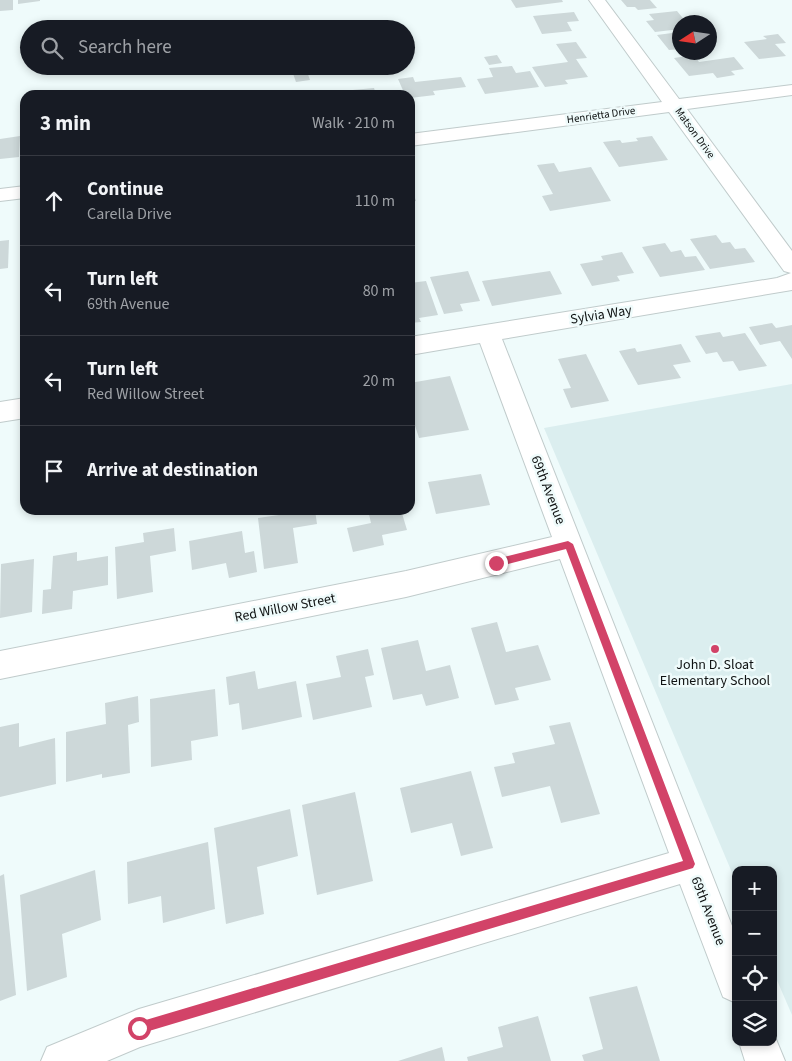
<!DOCTYPE html>
<html lang="en">
<head>
<meta charset="utf-8">
<style>
  body { margin:0; font-family:"Source Sans 3",sans-serif; background:#20242c; color:#f1f3f6 }
  .controls { position:absolute; right:15px; bottom:15px; display:grid; overflow:hidden; border-radius:10px; box-shadow:0 2px 8px #0003 }
  .controls button { width:45px; height:45px; display:grid; place-items:center; padding:0; border:0; border-bottom:1px solid #363941; background:#171b24; color:#f1f3f6; font:25px sans-serif }
  .compass { position:absolute; left:672px; top:15px; width:45px; height:45px; border-radius:50%; background:#171b24; box-shadow:0 2px 8px #0003; rotate:258deg }
  .stop { position:absolute; width:15px; height:15px; margin:-11px; border:4px solid #d24368; border-radius:50%; background:#fff }
  .stop.end { background:#d24368; border-color:#fff; box-shadow:0 1px 5px #0008 }
  .list { margin:0; padding:0; list-style:none }
  h2 { display:flex; justify-content:space-between; align-items:center; height:65px; margin:0; padding:0 20px; font-size:21px }
  h2 small { font-size:16px; font-weight:400; color:#9ea1a6 }
  .list li { display:grid; grid-template-columns:32px 1fr auto; gap:15px; align-items:center; box-sizing:border-box; height:90px; padding:0 20px; border-top:1px solid #363941 }
  .list b { display:block; font-size:19px; white-space:nowrap }
  .list p { margin:0; font-size:16px; white-space:nowrap; color:#9ea1a6 }
  .list em { font-size:16px; font-style:normal; color:#9ea1a6 }
  .icon { flex:none; width:28px; height:28px; fill:none; stroke:currentColor; stroke-width:2; stroke-linecap:round; stroke-linejoin:round }
  .map { position:relative; flex:none; width:792px; height:1061px; overflow:hidden }
  .search { position:absolute; background:#171b24; box-shadow:0 2px 8px #0003; left:20px; top:20px; width:395px; height:55px; display:flex; align-items:center; gap:12px; box-sizing:border-box; padding:0 18px; border-radius:28px; color:#9ea1a6; font-size:19px }
  .panel { position:absolute; background:#171b24; box-shadow:0 2px 8px #0003; left:20px; top:90px; width:395px; height:425px; border-radius:15px }
  .map>svg:first-child { display:block }
</style>
</head>
<body>
<div class="map">
<svg width="792" height="1061" viewBox="0 0 792 1061">
  <rect width="100%" height="100%" fill="#effbfb"/>
  <path fill="#dbeeef" d="M792,384v631l-19,-44v-101h-37v12l-192,-454z"/>
  <path fill="#cdd8d9" d="M0,0h13v10l-13,1z
    M18,0h22v1l-22,3z
    M511,0h51l1,2 -47,6z
    M621,0h29l7,8 -19,2 -3,-3h-8z
    M677,11l9,11h-6v7l-25,3 -9,-11 8,-1 -5,-6z
    M574,12l5,9 -12,1 5,9 -30,3 -9,-18z
    M672,33l2,3h6v13l-11,1 -12,-15z
    M778,34l8,9 -11,1 11,12 -27,3 -15,-17 23,-3 -4,-3z
    M576,42l11,16 -11,1 12,18 -23,3 3,4 -23,3 -13,-20 36,-5 -12,-18z
    M497,55l5,8 -13,2 -5,-8z
    M694,55l5,7 35,-5 10,12 -13,2 4,4 -18,3 -4,-5 -24,3 -15,-18z
    M305,66l5,14 -14,2 -5,-14z
    M512,66l4,7 14,-2 9,16 -54,7 -8,-15 16,-2 -4,-9z
    M413,77l2,5 46,-5 5,10 -33,4 2,4 -25,3v-3h-5l-7,-16z
    M374,88l1,3 14,-1 1,5h-58l-1,-3z
    M20,136l-1,21 -19,2v-20z
    M652,136l16,24 -49,7 -16,-25 17,-2 2,3 16,-2 -2,-3z
    M554,163l5,9 32,-5 20,34 -61,10 -8,-15 11,-2 -16,-29z
    M410,184l6,17 -6,1z
    M716,235l6,8 8,-1 5,7 10,-1 10,14 -45,7 -20,-30z
    M9,240l-1,28 -8,1v-28z
    M665,243l6,9 10,-2 4,7 11,-1 9,14 -45,7 -18,-30z
    M622,252l12,21 -17,3 3,5 -28,5 -12,-22 23,-4 -2,-4z
    M468,271l12,30 -20,3 3,7 -19,3 -14,-37z
    M550,271l12,23 -70,12 -10,-25z
    M426,281l12,34 -19,3 2,4 -11,1v-40z
    M772,323l4,5 16,-3v34l-12,-18 -20,4 -11,-18z
    M720,332l3,5 22,-4 22,33 -28,5 -6,-10 -10,1 -6,-10 -11,2 -11,-18z
    M681,344l10,18 -18,3 8,13 -43,7 -19,-34 16,-3 2,4z
    M586,354l23,47 -38,7 -8,-19 8,-1 -13,-29z
    M450,376l19,54 -50,8 -9,-28v-27z
    M481,474l9,31 -54,9 -8,-32z
    M279,510h36l2,14 -24,4 5,35 -34,6 -6,-51 21,-3z
    M368,510h33l6,20 -25,5 2,10 -31,7 -6,-24 24,-5z
    M174,528l2,23 -26,5 3,36 -36,7 -2,-52 29,-5 -1,-9z
    M242,531l3,22 9,-2 3,21 -28,6 -3,-15 -34,7 -3,-29z
    M77,552v9l31,-5v29l-35,6 -1,18 -30,5 1,-24 8,-1 2,-33z
    M34,559l-2,53 -32,6 1,-54z
    M497,622l9,30 32,-7 13,35 -36,8 4,12 -24,5 -24,-77z
    M418,640l8,31 24,-6 9,33 -33,8 -4,-12 -29,6 -12,-52z
    M368,649l6,26 -9,2 7,30 -59,13 -7,-36 35,-7 -5,-21z
    M255,671l3,18 38,-8 6,36 -60,13 -3,-27 -10,2 -3,-28z
    M215,689l3,47 -27,5 1,19 -41,7 -1,-68z
    M138,696l1,26 -11,3 2,48 -28,5v-4l-36,8v-50l40,-8 -1,-21z
    M570,722l30,92 -39,9 -11,-37 -48,11 -8,-30 21,-4 -3,-10 43,-9 -6,-18z
    M19,723v24l36,-9 1,46 -56,13v-70z
    M471,771l22,77 -32,8 -9,-33 -41,10 -11,-45z
    M355,792l18,89 -56,14 -15,-90z
    M290,809l8,47 -41,11 7,47 -38,10 -12,-96z
    M208,842l7,67 -52,14 -2,-27 -33,8 -1,-42z
    M95,870l6,50 -39,14 5,43 -40,14 -7,-96z
    M4,874l12,121 -16,6v-125z
    M637,986l23,75h-76l-2,-6 21,-6 -14,-52z
    M538,1016l13,45h-83l-1,-4 36,-10 -5,-20z
    M442,1047l3,14h-47z"/>
  <g fill="none" stroke-linecap="round" stroke-linejoin="round">
    <defs>
      <path id="minor" d="M589,0h16l74,99 113,-14v10l-105,14 105,142v39l-290,49 234,597v67l-13,-6 -43,-113 -540,163 -33,14h-66l6,-14 92,-38 530,-156 -109,-294 -154,38 -406,82v-28l406,-80 146,-34 -72,-194 -70,12v-18l367,-59 14,-5 -7,-2 -115,-159 -259,34v-12l252,-32z
        M25,186v12l-25,3v-12z
        M25,398v20l-25,4v-20z
        M773,1032l12,29h-40l-6,-19h34z"/>
    </defs>
    <use href="#minor" stroke="#c0cbcb" stroke-width="2"/>
    <use href="#minor" fill="#fff" fill-rule="evenodd"/>
  </g>
  <path fill="#d24368" d="M568,541l5,3 122,320 -2,4 -554,166 -4,-2 -1,-4 1,-4 4,-2 544,-161 -117,-312 -70,18 -5,-4 5,-4z"/>
  <circle fill="#d24368" stroke="#effbfb" stroke-width="2" cx="715" cy="649" r="5"/>
  <g text-anchor="middle" dominant-baseline="central" stroke-width="5" stroke-linejoin="round" paint-order="stroke">
    <g font-size="11" fill="#0f1212" stroke="#effbfb">
      <text transform="translate(601 115) rotate(-8)">Henrietta Drive</text>
      <text transform="translate(695 133) rotate(54)">Matson Drive</text>
    </g>
    <g font-size="14" fill="#0f1212" stroke="#effbfb">
      <text transform="translate(601 315) rotate(-9)">Sylvia Way</text>
      <text transform="translate(548 490) rotate(69)">69th Avenue</text>
      <text transform="translate(285 608) rotate(-11)">Red Willow Street</text>
      <text transform="translate(708 911) rotate(69)">69th Avenue</text>
    </g>
    <g font-size="14" fill="#0f1212" stroke="#effbfb">
      <text x="715" y="665">John D. Sloat<tspan x="715" dy="16">Elementary School</tspan></text>
    </g>
  </g>
</svg>
<div class="controls">
<button>+</button>
<button>−</button>
<button><svg class="icon" aria-label="locate" viewBox="0 0 24 24"><circle cx="12" cy="12" r="6"/><path d="M12 2v4M12 18v4M2 12h4M18 12h4"/></svg></button>
<button><svg class="icon" aria-label="layers" viewBox="0 0 24 24"><path d="M12 4l9 5-9 5-9-5zM3 14l9 5 9-5"/></svg></button>
</div>
<svg class="compass" viewBox="-18 -18 36 36"><path d="M0-13l5 13h-10z" fill="#e53935"/><path d="M0 13l5-13h-10z" fill="#9ea1a6"/></svg>
<div class="stop" style="left:139px;top:1028px"></div>
<div class="stop end" style="left:496px;top:563px"></div>
<div class="search"><svg class="icon" aria-label="search" viewBox="0 0 24 24"><circle cx="10" cy="10" r="6"/><path d="M15 15l6 6"/></svg>Search here</div>
<section class="panel">
<h2>3 min<small>Walk · 210 m</small></h2>
<ul class="list">
<li><svg class="icon" aria-label="ahead" viewBox="0 0 24 24"><path d="M12 20V5M6 11l6-6 6 6"/></svg><div><b>Continue</b><p>Carella Drive</p></div><em>110 m</em></li>
<li><svg class="icon" aria-label="left" viewBox="0 0 24 24"><path d="M17 20v-9H6M10 6l-5 5 5 5"/></svg><div><b>Turn left</b><p>69th Avenue</p></div><em>80 m</em></li>
<li><svg class="icon" aria-label="left" viewBox="0 0 24 24"><path d="M17 20v-9H6M10 6l-5 5 5 5"/></svg><div><b>Turn left</b><p>Red Willow Street</p></div><em>20 m</em></li>
<li><svg class="icon" aria-label="arrive" viewBox="0 0 24 24"><path d="M6 21V4h12l-3 4 3 4H6"/></svg><div><b>Arrive at destination</b></div></li>
</ul>
</section>
</div>
</body>
</html>
